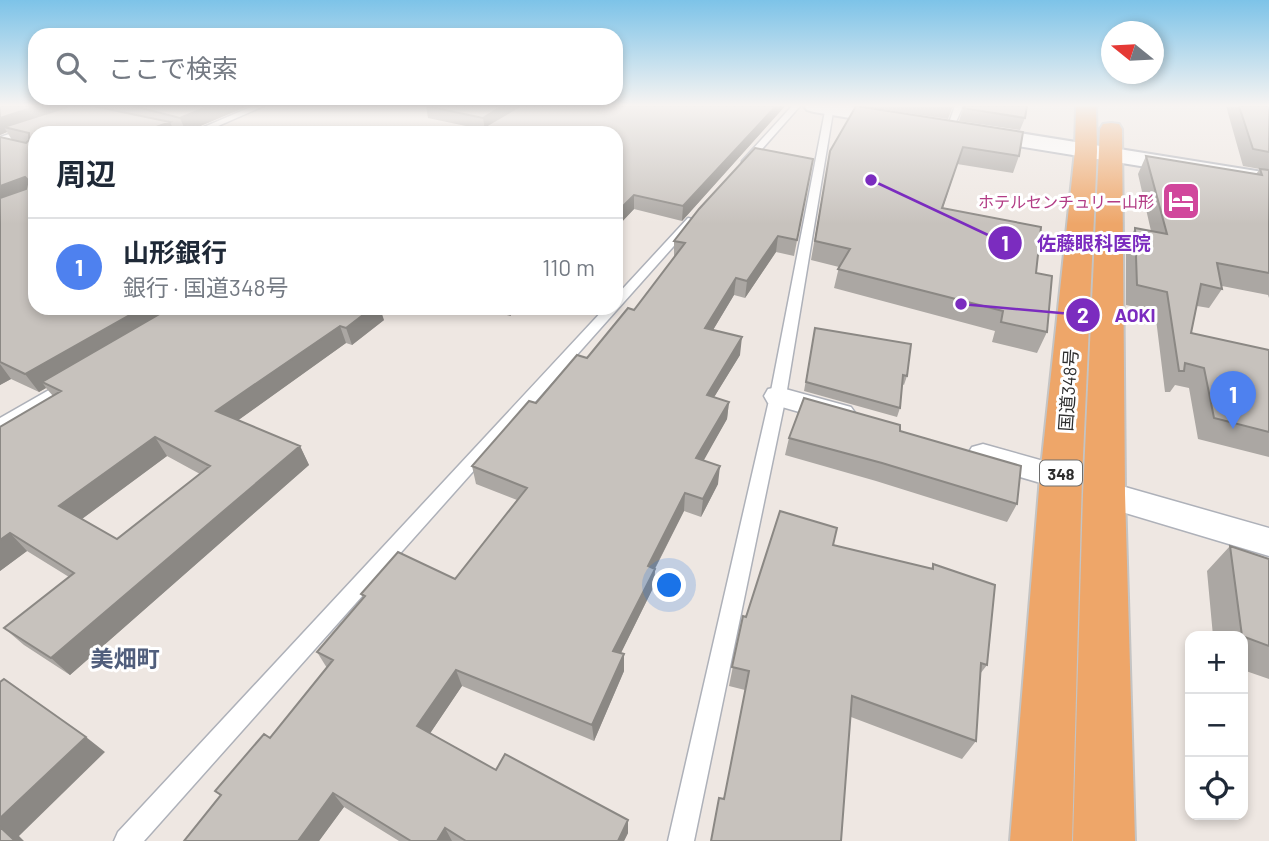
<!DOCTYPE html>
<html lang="ja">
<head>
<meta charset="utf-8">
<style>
  body { margin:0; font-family:Barlow,"Noto Sans JP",sans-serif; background:#f6f6f7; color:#1f2937 }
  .controls { position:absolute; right:21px; bottom:21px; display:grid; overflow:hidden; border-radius:14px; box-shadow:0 4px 10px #0003 }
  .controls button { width:63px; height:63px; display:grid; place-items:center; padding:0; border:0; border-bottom:2px solid #e0e1e3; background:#fff; color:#1f2937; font:35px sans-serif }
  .compass { position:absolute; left:1101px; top:21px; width:63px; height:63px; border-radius:50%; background:#fff; box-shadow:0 4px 10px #0003; rotate:288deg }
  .you { position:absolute; left:670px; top:586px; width:24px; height:24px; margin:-18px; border:5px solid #fff; border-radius:50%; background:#1a73e8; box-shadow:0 0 0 10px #1a73e833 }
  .badge { display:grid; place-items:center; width:46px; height:46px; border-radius:50%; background:#4e81ef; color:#fff; font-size:23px; font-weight:700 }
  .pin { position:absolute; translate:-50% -58px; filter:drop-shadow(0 2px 4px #0008) }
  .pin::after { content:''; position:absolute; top:37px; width:24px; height:21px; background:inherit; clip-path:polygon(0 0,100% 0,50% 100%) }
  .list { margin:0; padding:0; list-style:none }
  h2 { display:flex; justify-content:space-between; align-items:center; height:91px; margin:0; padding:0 28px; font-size:30px }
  h2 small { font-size:23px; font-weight:400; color:#747a83 }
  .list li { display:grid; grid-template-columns:46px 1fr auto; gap:21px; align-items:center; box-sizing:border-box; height:98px; padding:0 28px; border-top:2px solid #e0e1e3 }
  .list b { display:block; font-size:26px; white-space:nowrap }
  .list p { margin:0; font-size:23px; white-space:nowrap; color:#747a83 }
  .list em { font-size:23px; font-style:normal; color:#747a83 }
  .icon { flex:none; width:38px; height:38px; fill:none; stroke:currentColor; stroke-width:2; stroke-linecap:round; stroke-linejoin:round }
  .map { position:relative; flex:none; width:1269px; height:841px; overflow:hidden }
  .search { position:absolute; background:#fff; box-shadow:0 4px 10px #0003; left:28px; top:28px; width:595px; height:77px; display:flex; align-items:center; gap:18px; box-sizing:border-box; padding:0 24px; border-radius:21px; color:#747a83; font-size:26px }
  .panel { position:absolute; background:#fff; box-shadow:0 4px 10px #0003; left:28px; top:126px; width:595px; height:189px; border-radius:21px }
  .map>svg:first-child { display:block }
</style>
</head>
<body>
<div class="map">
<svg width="1269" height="841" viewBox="0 0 1269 841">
  <rect width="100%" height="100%" fill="#eee7e2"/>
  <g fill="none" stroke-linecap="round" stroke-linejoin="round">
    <defs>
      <path id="service" d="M253,106h11l-62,27h-12z
        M792,106h8l-52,59h-6v-4z
        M826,106h8l-48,290 -92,445h-26l102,-445z
        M955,106h8l-11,25h-6z
        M155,124l28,7 1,2 -32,-4v-4z
        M31,127l4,3 -1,2 -34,11v-6z
        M688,218l9,2 -553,621h-30l4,-9 487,-524h11v-12z
        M70,378l7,5 -2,3 -75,44v-12z"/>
      <path id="minor" d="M778,387l73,20 5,7 -5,7 -10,3 -73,-21 -4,-7 4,-7z
        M983,444l89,25 5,8 -5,8 -11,4 -89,-26 -5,-8 5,-8z
        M1104,481l165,47v28l-177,-53 -5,-9 5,-9z"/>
      <path id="tertiary" d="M804,106h47l53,9 7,2 4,4 -4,4 -7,2 -90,-15 -7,-2z
        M970,125l299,48v14l-307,-50 -3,-5 3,-5z"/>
      <path id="trunk" d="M1076,106h20l1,45 -15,326 -10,364h-62l30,-364 35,-326z
        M1111,123l8,1 3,5 3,365 10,347h-62l10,-347 17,-365 3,-5z"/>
    </defs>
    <use href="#service" stroke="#aeb1b9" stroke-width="3"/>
    <use href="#minor" stroke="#aeb1b9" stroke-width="3"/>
    <use href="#tertiary" stroke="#aeb1b9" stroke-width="4"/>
    <use href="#trunk" stroke="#c4c4c4" stroke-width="4"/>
    <use href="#service" fill="#fff" fill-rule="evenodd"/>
    <use href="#minor" fill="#fff" fill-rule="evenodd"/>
    <use href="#tertiary" fill="#fff" fill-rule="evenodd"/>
    <use href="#trunk" fill="#eea669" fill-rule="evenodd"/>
  </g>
  <path fill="#aba7a3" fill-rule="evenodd" d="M0,106l100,1 -1,-1h149l-62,26 -13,-4 -138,5v175l349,12 -32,25 -6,-2 -108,77 62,26 9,19 -239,210 -46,-30 -20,-17 65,-51 -42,-26 -27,20 53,-175 -7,-8 -7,4 -28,-13 -11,6v-248l12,3 -5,-8 -7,3zM167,456l33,18 -83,65 -35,-20z
    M426,106h359l-103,115 -48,-12 -16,17h-2v-93l-136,-4 -52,-11z
    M856,106h97l-5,13 -61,-9 132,46 -6,17 -56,-9 -14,44 93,65 11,59 -10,21 -45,-11 3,-11 -161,-43 5,-21 -28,-7 19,-109z
    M964,106l61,12 -5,12 -61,-9z
    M1226,106h43v192l-1,-3 -46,-9v3l-13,19 -12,-2 -6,27 78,17v107l-71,-18 -9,-51 -14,-3 -5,7h-5l-10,-81 -29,-6v-58l9,-19 16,3 -13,-57 8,-18 110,18 4,-5 -17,-3z
    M813,159l-19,97 -18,-4 -31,46 -11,-3 -21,35 27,25 -26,42 15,5 -2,17 -24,41 15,24 -17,33 -17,-6 -29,58 -1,17 -33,67 3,18 -30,70 -132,-55 -32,47 66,37 132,63 -4,8h-225l-55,-34 -25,34h-135l37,-45 -6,-5 55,-53 57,-70 -10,-16 46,-54 -2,-4 94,-15 62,-79 -41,-16 -4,-18 64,-63 51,-45 47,-48 40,-53v-16z
    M484,308h35l-9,8z
    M815,328l92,48 -3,9 -2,-1 -2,24 -3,9 -93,-26z
    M900,431l117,73 -10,18 -131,-41 -91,-26 4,-17z
    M833,545l98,24 2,-5 54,101 -7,9 -4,67 -14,18 -111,-42 -127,82 21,-109 -16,-4 14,-70 3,1z
    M1230,546l39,13v120l-26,-9v-34h-30l-6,-65z"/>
  <path fill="#8b8884" d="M37,106h47l-80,21 3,5 -7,3v-17z
    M209,106h39l-62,26 -6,-14z
    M502,106h21l-38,24 -2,-12z
    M776,106h9l-103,115 1,-15z
    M170,122l5,11h-35z
    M25,177l9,16 -34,13v-20z
    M634,195v14l-16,17 -1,-14z
    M778,236l-2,16 -31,46 2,-17z
    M736,278l-2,17 -30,50 1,-17z
    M142,308h40l-140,74 4,6 -7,4 -14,-18z
    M372,308h8l4,12 -32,25 -6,-17z
    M509,308h10l-9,8z
    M340,326l6,17 -120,86 -10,-18z
    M742,337l-2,18 -35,57 2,-17z
    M0,364l11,15 -11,6z
    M729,402l-2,17 -32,57 1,-18z
    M155,437l12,19 -92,68 -16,-18z
    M300,446l9,19 -239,210 -19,-17z
    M720,466l-2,18 -17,33 2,-18z
    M685,493l-1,18 -31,61 2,-3 -1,17 -40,81 -1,-16 35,-85z
    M10,533l17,18 -27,20v-31z
    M624,654v17l-30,70 -2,-16z
    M456,670l6,16 -37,55 -8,-15z
    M86,737l19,15 -86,84 5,5h-9l-15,-14v-9z
    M333,793l11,14 -25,34h-21z
    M628,820v13l-4,8h-6z
    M445,828l7,13h-15z"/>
  <path fill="#c7c2bd" stroke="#8b8884" stroke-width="2" fill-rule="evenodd" d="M0,106h37l-37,12z
    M70,106h23l77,16 -30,11h-105v175h107l-117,66 -25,-12v-164l26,-9 2,-9 -3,-3 -25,9v-49l26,6 3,-3v-7l-25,-6z
    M133,106h76l-29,12z
    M426,106h76l-19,12z
    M520,106h256l-93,100 -49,-11 -17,17 -1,-1v-78h-142z
    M856,106l167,26 -4,24 -56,-9 -21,61 99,19 -5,46 16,3 -5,56 -46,-10 2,-11 -165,-42 12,-20 -35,-8 15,-90z
    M964,106h63l-2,12 -62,-10z
    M1239,106h30v46l-16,-3z
    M755,148l58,11 -16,81 -19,-4 -31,45 -11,-3 -31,50 37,9 -35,58 22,7 -33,56 24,8 -17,33 -18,-6 -37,73 7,3 -42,82 11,3 -32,71 -136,-55 -39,56 79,44 9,-16 123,66 -10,21h-152l-21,-13 -8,13h-26l-78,-48 -35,48h-114l37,-46 -6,-4 49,-57 6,4 63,-78 -16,-8 48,-56 -4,-2 37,-42 57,27 72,-91 -55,-22 57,-65 7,2 41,-48 10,3 41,-50 6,2 51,-67 -11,-2 25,-32z
    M1146,156l116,19 -2,-6 9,1v103l-52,-10 5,26 -21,-5 -10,49 78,17v82l-55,-14 -10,-50 -19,-5 -1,8h-5l-12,-79 -30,-7 -2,-57 32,6z
    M170,308h202l-26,20 -6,-2 -124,85 84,35 -249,212 -47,-30 70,-55 -64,-40 -10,7v-113l61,-36 -19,-9zM155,437l55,29 -93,73 -58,-33z
    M815,328l96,16 -4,32 -4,-1 -3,33 -94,-26z
    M804,398l96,27v6l121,35 -4,38 -135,-41 -93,-25z
    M780,511l57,17 -4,17 100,24v-5l62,21 -8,80 -6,-2 -5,78 -124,-45 -11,145h-130l8,-43 5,1 25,-128 -17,-4 11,-51 3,1z
    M1230,546l39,13v87l-27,-10z
    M4,679l82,58 -86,81v-136z
    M0,827l15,14h-15z"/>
  <linearGradient id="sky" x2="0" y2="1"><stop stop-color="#7dc3e8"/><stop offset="0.47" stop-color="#f7f4f2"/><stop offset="1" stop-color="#f7f4f2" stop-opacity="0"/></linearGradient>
  <rect width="1269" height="224" fill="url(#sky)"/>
  <defs>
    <symbol id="hotel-square" viewBox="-11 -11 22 22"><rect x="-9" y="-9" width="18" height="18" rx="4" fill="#d1479c" stroke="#fff"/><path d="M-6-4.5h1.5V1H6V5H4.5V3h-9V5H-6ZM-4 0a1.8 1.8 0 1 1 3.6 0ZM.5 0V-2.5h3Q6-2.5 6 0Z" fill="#fff"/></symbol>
  </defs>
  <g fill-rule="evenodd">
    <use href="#hotel-square" x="1159" y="179" width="44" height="44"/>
  </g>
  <g text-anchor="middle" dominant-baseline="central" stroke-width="6" stroke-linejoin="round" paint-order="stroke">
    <g font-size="16" fill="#b23c85" stroke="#fff" text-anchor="end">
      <text x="1154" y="201">ホテルセンチュリー山形</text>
    </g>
    <rect fill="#fff" stroke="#6d6d6d" stroke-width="2" x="1040" y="460.5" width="42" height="25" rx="5"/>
    <g font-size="16" font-weight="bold" fill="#2e2e2e">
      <text x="1061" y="473">348</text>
    </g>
    <g font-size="18" fill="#2e2e2e" stroke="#fff">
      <text transform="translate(1068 390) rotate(-86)">国道348号</text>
    </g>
    <g font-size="23" font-weight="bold" fill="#505e7c" stroke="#fff">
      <text x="125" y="658">美畑町</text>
    </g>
  </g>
  <path fill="none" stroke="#7b2cbf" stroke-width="2.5" d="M871 180L1005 243M961 304L1083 315"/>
  <g fill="#7b2cbf" stroke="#fff" stroke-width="2.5">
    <circle cx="871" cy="180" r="7"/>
    <circle cx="961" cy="304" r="7"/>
    <circle cx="1005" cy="243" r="18"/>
    <circle cx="1083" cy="315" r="18"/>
  </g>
  <g font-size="21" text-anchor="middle" font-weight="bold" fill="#fff">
    <text x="1005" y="251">1</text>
    <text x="1083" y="323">2</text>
  </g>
  <g font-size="19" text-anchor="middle" font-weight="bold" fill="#7b2cbf" stroke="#fff" stroke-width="6" stroke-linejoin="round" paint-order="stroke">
    <text x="1094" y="250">佐藤眼科医院</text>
    <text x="1135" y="322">AOKI</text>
  </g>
</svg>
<div class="controls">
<button>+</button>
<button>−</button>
<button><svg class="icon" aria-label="locate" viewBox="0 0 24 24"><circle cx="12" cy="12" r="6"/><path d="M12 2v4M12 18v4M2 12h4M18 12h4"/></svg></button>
</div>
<svg class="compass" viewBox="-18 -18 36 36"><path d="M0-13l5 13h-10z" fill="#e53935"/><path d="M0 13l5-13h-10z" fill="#747a83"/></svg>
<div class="you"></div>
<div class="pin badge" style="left:1233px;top:429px">1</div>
<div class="search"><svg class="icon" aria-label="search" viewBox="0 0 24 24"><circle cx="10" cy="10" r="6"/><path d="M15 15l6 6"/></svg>ここで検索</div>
<section class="panel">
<h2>周辺<small></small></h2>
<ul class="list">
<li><span class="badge">1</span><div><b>山形銀行</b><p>銀行 · 国道348号</p></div><em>110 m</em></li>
</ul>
</section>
</div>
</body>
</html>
